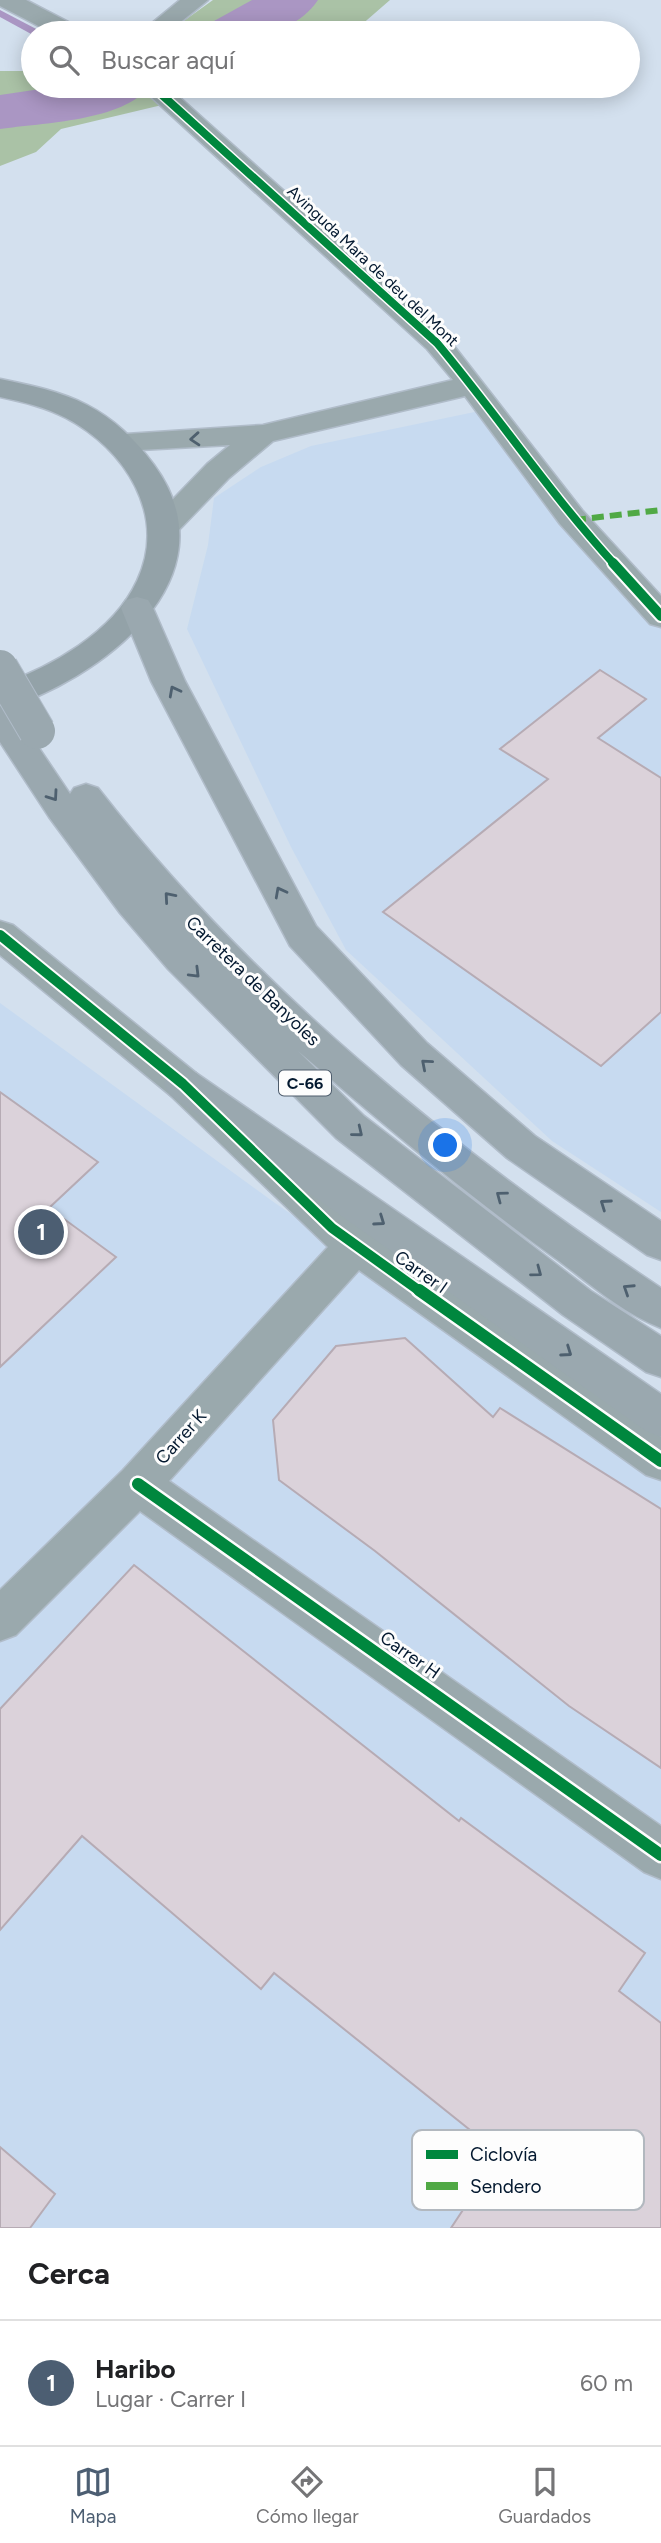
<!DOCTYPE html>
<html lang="es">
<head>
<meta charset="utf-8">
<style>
  body { margin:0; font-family:Figtree,sans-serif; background:#f6f6f6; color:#202124 }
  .you { position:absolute; left:446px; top:1146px; width:24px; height:24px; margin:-18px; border:5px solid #fff; border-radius:50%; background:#1a73e8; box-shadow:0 0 0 10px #1a73e833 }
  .badge { display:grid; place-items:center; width:46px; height:46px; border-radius:50%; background:#4c5e72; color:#fff; font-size:23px; font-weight:700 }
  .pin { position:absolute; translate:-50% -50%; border:4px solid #fff; box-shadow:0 2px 7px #0006 }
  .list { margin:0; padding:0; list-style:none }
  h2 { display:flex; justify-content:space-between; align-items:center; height:91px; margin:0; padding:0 28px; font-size:30px }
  h2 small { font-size:23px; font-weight:400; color:#757577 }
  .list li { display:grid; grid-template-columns:46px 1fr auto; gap:21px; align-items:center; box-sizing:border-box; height:126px; padding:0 28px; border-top:2px solid #e0e0e0 }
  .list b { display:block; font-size:26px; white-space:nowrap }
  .list p { margin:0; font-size:23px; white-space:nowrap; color:#757577 }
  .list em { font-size:23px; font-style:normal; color:#757577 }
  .icon { flex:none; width:38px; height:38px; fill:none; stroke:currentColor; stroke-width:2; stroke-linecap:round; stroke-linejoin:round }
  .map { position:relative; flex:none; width:661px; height:2228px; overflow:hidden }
  .search { position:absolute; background:#fff; box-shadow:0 4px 18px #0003; left:21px; right:21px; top:21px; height:77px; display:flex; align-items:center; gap:18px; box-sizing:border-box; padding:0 24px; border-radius:38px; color:#757577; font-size:26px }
  .sheet { height:217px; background:#fff }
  nav { display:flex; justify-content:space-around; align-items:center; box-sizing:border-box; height:98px; border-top:2px solid #e0e0e0; background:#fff; font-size:19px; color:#757577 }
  nav a { display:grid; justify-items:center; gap:4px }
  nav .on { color:#4c5e72 }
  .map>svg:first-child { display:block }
</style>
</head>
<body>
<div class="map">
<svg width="661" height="2228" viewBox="0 0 661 2228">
  <rect width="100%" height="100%" fill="#d3e0ee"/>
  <path fill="#c7daf0" d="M489,409l172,207v596l-109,-71 -206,-191 -55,-103 -104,-218 21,-84 6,-47 47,-31 50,-21z
    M0,1003l275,200 386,265v760h-661z"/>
  <path fill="#aac2a6" d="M213,0h177l-38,33h-185z
    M0,71h33v15h104l25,19 -101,24 -25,23 -36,14z"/>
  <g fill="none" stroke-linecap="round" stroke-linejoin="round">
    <path fill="#aa96c3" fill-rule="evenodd" d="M0,10l40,21 2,2 -9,2 -33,-18z"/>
    <path fill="#aa96c3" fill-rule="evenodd" d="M252,0h66c-28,40 -70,33 -112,33l8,-12z
      M61,86h88c-24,35 -108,37 -149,43v-34z"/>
  </g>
  <path fill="#dbd2da" stroke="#b6abb4" stroke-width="2" d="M600,670l46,29 -48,39 63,40v234l-60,54 -218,-154 165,-133 -48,-30z
    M0,1092l98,70 -49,46 67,49 -116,110z
    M405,1338l88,79 7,-9 161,101v259l-92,-62 -194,-155 -96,-71 -6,-60 63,-74z
    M134,1565l325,256 2,-3 184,135 -26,38 42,32v205h-210l49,-74 -226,-181 -13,16 -179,-153 -82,94v-221z
    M0,2147l55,47 -25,34h-30z"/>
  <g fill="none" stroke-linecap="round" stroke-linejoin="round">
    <defs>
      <path id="minor" d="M0,0h26l54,28 3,5h-31l-52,-27z
        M180,0h28l-41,33h-27z
        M139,86h28l280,251 135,173 79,86v31l-11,-3 -90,-100 -95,-128 -192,45 -44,37 -54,56 -11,3 -11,-3 -5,-7 5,-7 54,-56 23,-19 -108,6 -11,-2 -4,-7 4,-7 152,-10 190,-45 -26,-31z
        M0,921l13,4 183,148 150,143 315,221v43l-15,-5 -287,-205 -190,211 492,345v53l-17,-7 -504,-361 -124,124 -16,6v-51l123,-120 205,-223 -158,-152 -170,-140z"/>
      <path id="major" d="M0,379c29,6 60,12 87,26 27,14 49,35 67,60 83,113 -55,216 -154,245v-25c51,-18 113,-52 137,-104 31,-66 -12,-132 -71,-163 -21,-11 -43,-16 -66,-21z"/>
      <path id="highway" d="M137,597l11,3 5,8 32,73 131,245 111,117 108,93 126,85v39l-14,-5 -140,-97 -106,-93 -111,-119 -139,-265 -30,-73 5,-8z
        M0,704l12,4 58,86 4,-6 12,-4 12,4c155,199 354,361 563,500v40c-37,-14 -71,-44 -102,-67 -91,-65 -176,-137 -261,-210l66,65 227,175 70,45v41l-15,-5 -83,-57 -227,-177 -168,-169 -48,-56 -71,-96 -49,-75z
        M183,1069l13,4 465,321v43l-15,-6 -476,-336 -6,-11 6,-11z"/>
    </defs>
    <use href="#minor" stroke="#b0bcc9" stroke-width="3"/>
    <use href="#major" stroke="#b0bcc9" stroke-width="3"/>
    <use href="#highway" stroke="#b0bcc9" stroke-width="3"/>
    <use href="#minor" fill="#9aa9ad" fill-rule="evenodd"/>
    <use href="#major" fill="#93a2a8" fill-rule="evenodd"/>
    <use href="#highway" fill="#9aa8af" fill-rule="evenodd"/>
    <defs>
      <path id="highway-bridge" d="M0,668l37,63"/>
    </defs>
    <use href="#highway-bridge" stroke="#b0bcc9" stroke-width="38" stroke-linecap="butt"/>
    <use href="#highway-bridge" stroke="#9aa8af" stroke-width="36"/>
    <path stroke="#50a945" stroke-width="6" stroke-dasharray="12 6" stroke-linecap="butt" d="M574,520l87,-10"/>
    <defs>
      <path id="cycleway-far2" d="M152,86l285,257c61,73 114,152 178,222"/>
      <path id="cycleway-far1" d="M613,563l48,53
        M0,935l183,149 149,144 89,64"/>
      <path id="cycleway" d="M419,1290l242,171
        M138,1484l523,371"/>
    </defs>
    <use href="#cycleway-far2" stroke="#fdfdfd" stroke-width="11"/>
    <use href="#cycleway-far1" stroke="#fdfdfd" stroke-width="14"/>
    <use href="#cycleway" stroke="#fdfdfd" stroke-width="17"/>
    <use href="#cycleway-far2" stroke="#00873e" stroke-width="8"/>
    <use href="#cycleway-far1" stroke="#00873e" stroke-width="10"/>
    <use href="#cycleway" stroke="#00873e" stroke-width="12"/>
  </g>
  <defs><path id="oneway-chevron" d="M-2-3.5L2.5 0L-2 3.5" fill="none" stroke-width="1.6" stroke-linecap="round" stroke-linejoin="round" transform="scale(1.75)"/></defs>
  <use stroke="#4e606e" href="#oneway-chevron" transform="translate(195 439) rotate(176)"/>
  <g stroke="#4e606f">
    <use href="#oneway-chevron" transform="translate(174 691) rotate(-118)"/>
    <use href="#oneway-chevron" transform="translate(53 796) rotate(55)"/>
    <use href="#oneway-chevron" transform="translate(280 892) rotate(-118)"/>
    <use href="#oneway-chevron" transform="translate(169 897) rotate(-131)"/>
    <use href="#oneway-chevron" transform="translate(195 973) rotate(45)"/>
    <use href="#oneway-chevron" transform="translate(426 1064) rotate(-139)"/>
    <use href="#oneway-chevron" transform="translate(358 1132) rotate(39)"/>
    <use href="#oneway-chevron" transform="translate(501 1196) rotate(-143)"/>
    <use href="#oneway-chevron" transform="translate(605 1204) rotate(-145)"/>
    <use href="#oneway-chevron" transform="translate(380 1221) rotate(35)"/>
    <use href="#oneway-chevron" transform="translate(537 1272) rotate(37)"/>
    <use href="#oneway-chevron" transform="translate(628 1289) rotate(-147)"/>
    <use href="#oneway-chevron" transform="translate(567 1352) rotate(35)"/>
  </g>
  <g text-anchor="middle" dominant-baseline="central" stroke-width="6" stroke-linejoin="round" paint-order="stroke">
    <g font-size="16" fill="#03182f" stroke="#fdfdfd">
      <text transform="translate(373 266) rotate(43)">Avinguda Mara de deu del Mont</text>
    </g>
    <rect fill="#fdfdfd" stroke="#4e5d6d" stroke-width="2" x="279" y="1070.5" width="52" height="25" rx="5"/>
    <g font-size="16" font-weight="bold" fill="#03182f">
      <text x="305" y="1083">C-66</text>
    </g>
    <g font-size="18" fill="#03182f" stroke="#fdfdfd">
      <text transform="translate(253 981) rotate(44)">Carretera de Banyoles</text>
      <text transform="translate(421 1272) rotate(35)">Carrer I</text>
      <text transform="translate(181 1437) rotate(-48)">Carrer K</text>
      <text transform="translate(410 1655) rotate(35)">Carrer H</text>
    </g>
  </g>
  <rect x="412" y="2130" width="232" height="80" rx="10" fill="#fdfdfd" stroke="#b2b8bf" stroke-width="2"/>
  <rect x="426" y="2150" width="32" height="9" fill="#00873e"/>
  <rect x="426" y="2182" width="32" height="8" fill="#50a945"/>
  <g font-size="19" fill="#03182f">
    <text x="470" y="2161">Ciclovía</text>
    <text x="470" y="2193">Sendero</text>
  </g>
</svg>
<div class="you"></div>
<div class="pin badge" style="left:41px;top:1232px">1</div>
<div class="search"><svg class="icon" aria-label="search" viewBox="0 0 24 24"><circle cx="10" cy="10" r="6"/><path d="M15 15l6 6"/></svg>Buscar aquí</div>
</div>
<section class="sheet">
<h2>Cerca<small></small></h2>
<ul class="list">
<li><span class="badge">1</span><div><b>Haribo</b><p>Lugar · Carrer I</p></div><em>60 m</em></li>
</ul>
</section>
<nav>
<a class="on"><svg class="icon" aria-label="map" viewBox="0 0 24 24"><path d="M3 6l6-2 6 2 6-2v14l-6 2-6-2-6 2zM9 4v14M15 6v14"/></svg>Mapa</a>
<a><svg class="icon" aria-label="directions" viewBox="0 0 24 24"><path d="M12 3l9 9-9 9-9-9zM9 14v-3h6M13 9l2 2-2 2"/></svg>Cómo llegar</a>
<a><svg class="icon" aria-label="saved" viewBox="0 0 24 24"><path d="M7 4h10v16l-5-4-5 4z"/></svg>Guardados</a>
</nav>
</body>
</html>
